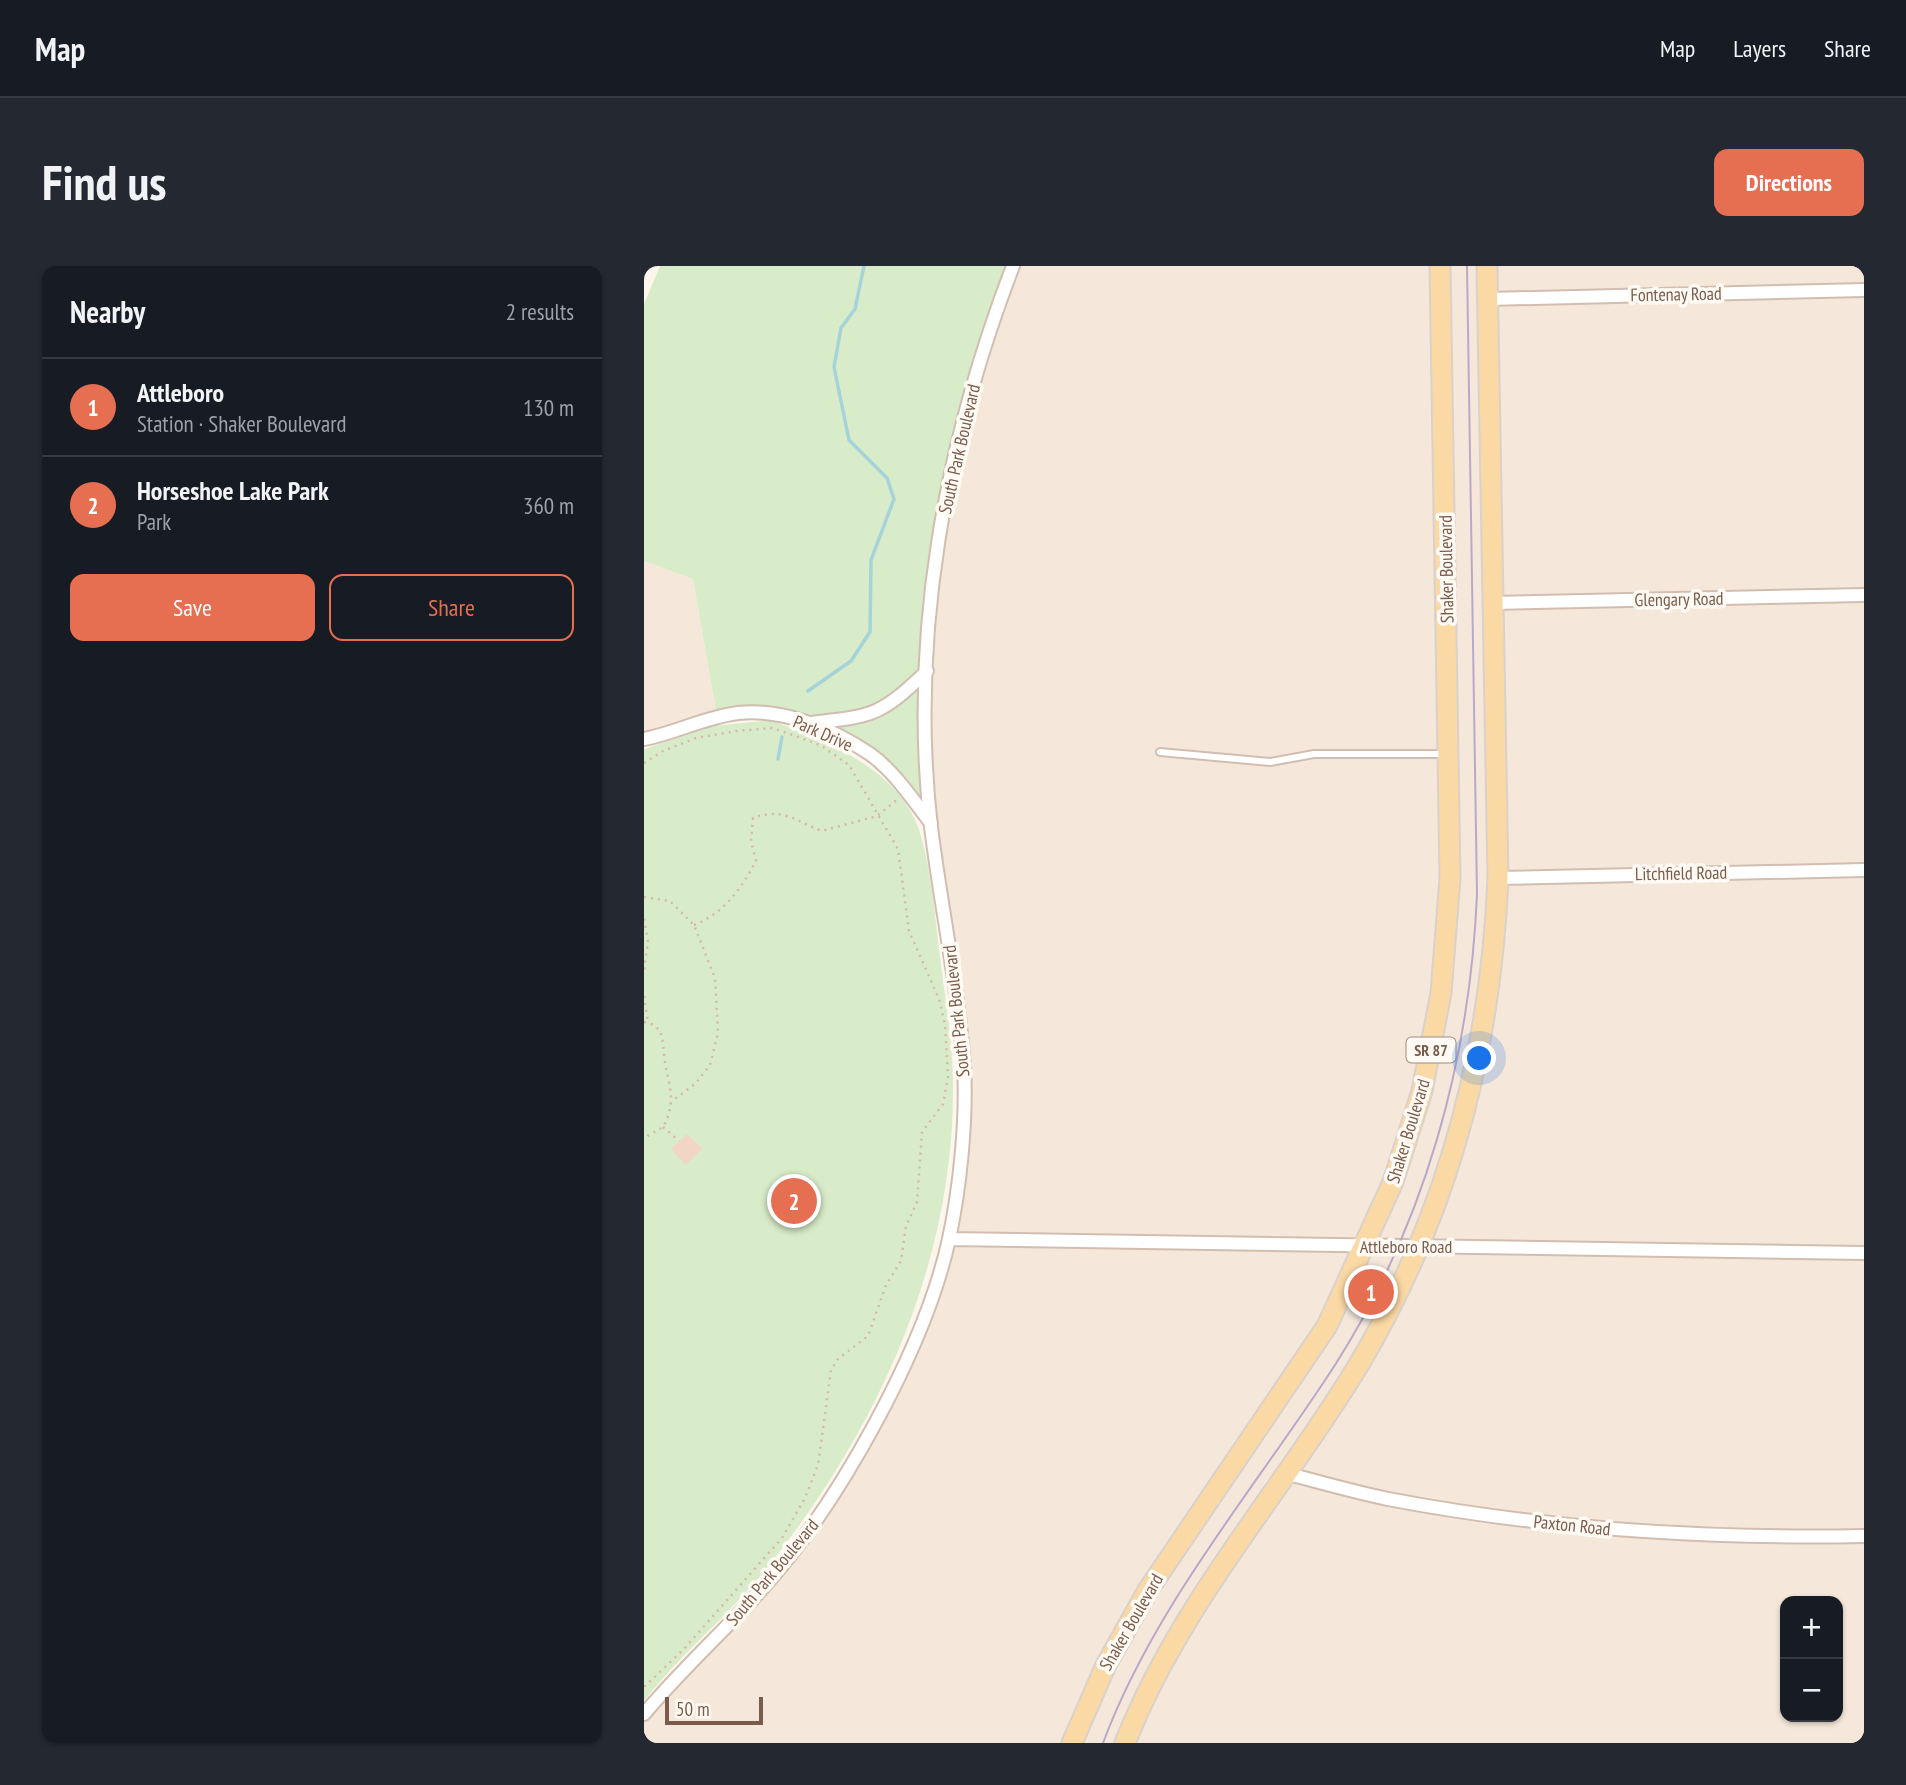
<!DOCTYPE html>
<html lang="en">
<head>
<meta charset="utf-8">
<style>
  body { margin:0; font-family:"PT Sans Narrow",sans-serif; background:#242831; color:#f1f3f6 }
  .controls { position:absolute; right:21px; bottom:21px; display:grid; overflow:hidden; border-radius:14px; box-shadow:0 2px 5px #0004 }
  .controls button { width:63px; height:63px; display:grid; place-items:center; padding:0; border:0; border-bottom:2px solid #363941; background:#171b24; color:#f1f3f6; font:35px sans-serif }
  .scale { position:absolute; left:21px; bottom:18px; width:98px; box-sizing:border-box; padding-left:7px; border:4px solid #7a5c4d; border-top:0; font-size:19px; line-height:24px; white-space:nowrap; color:#7a5c4d; -webkit-text-stroke:5px #fffaf3; paint-order:stroke }
  .you { position:absolute; left:836px; top:793px; width:24px; height:24px; margin:-18px; border:5px solid #fff; border-radius:50%; background:#1a73e8; box-shadow:0 0 0 10px #1a73e833 }
  .badge { display:grid; place-items:center; width:46px; height:46px; border-radius:50%; background:#e76f51; color:#fff; font-size:23px; font-weight:700 }
  .pin { position:absolute; translate:-50% -50%; border:4px solid #fff; box-shadow:0 2px 7px #0006 }
  .list { margin:0; padding:0; list-style:none }
  h2 { display:flex; justify-content:space-between; align-items:center; height:91px; margin:0; padding:0 28px; font-size:30px }
  h2 small { font-size:23px; font-weight:400; color:#9ea1a6 }
  .list li { display:grid; grid-template-columns:46px 1fr auto; gap:21px; align-items:center; box-sizing:border-box; height:98px; padding:0 28px; border-top:2px solid #363941 }
  .list b { display:block; font-size:26px; white-space:nowrap }
  .list p { margin:0; font-size:23px; white-space:nowrap; color:#9ea1a6 }
  .list em { font-size:23px; font-style:normal; color:#9ea1a6 }
  .actions { display:flex; gap:14px; padding:21px 28px }
  .actions a { flex:1; padding:16px 0; border:2px solid #e76f51; border-radius:14px; text-align:center; font-size:24px; color:#e76f51 }
  .actions .main { background:#e76f51; color:#fff }
  .map { position:relative; flex:none; width:1220px; height:1477px; overflow:hidden; border-radius:14px }
  header { display:flex; align-items:center; gap:42px; box-sizing:border-box; height:98px; padding:0 35px; background:#171b24; border-bottom:2px solid #363941 }
  header strong { font-size:33px }
  nav { display:flex; gap:38px; margin-inline-start:auto; font-size:24px }
  .intro { display:flex; align-items:center; justify-content:space-between; box-sizing:border-box; height:168px; padding:0 42px }
  h1 { margin:0; font-size:49px }
  .button { padding:18px 32px; border-radius:14px; background:#e76f51; color:#fff; font-size:24px; font-weight:700 }
  main { display:flex; gap:42px; padding:0 42px }
  aside { flex:1; background:#171b24; border-radius:14px; box-shadow:0 2px 5px #0004 }
  .map>svg:first-child { display:block }
</style>
</head>
<body>
<header>
<strong>Map</strong>
<nav><a>Map</a><a>Layers</a><a>Share</a></nav>
</header>
<div class="intro"><h1>Find us</h1><a class="button">Directions</a></div>
<main>
<aside>
<h2>Nearby<small>2 results</small></h2>
<ul class="list">
<li><span class="badge">1</span><div><b>Attleboro</b><p>Station · Shaker Boulevard</p></div><em>130 m</em></li>
<li><span class="badge">2</span><div><b>Horseshoe Lake Park</b><p>Park</p></div><em>360 m</em></li>
</ul>
<div class="actions"><a class="main">Save</a><a>Share</a></div>
</aside>
<div class="map">
<svg width="1220" height="1477" viewBox="0 0 1220 1477">
  <rect width="100%" height="100%" fill="#fdf6ec"/>
  <path fill="#f5e8da" fill-rule="evenodd" d="M369,0h851v1477h-1220v-29l144,-156 101,-165 60,-154 15,-170 -33,-246 -4,-152 18,-170zM1141,1335h53v116h-53z
    M0,295l49,18 24,138 -73,22z"/>
  <path fill="#d8ecc9" d="M16,0h353l-49,151 -33,175v231l-60,-68 -86,-39 -68,1 -24,-138 -49,-18v-257z
    M126,454c58,21 132,50 151,116 11,39 14,81 19,121 5,40 12,81 13,122 3,179 -73,346 -183,485 -38,49 -88,88 -126,137v-952l70,-23z"/>
  <g fill="none" stroke-linecap="round" stroke-linejoin="round">
    <path stroke="#a5d3da" stroke-width="3.5" d="M164,425l43,-30 19,-29 1,-72 23,-61 -7,-21 -38,-38 -15,-73 7,-39 14,-19 9,-43
      M134,493l4,-22"/>
  </g>
  <path fill="#f3d5c3" d="M43,868l15,15 -16,16 -15,-16z"/>
  <g fill="none" stroke-linecap="round" stroke-linejoin="round">
    <defs>
      <path id="lane" d="M516,486l110,10 44,-8h130"/>
      <path id="street" d="M844,33l376,-9
        M849,337l371,-8
        M166,457c64,-7 70,-7 117,-52
        M0,473c32,-6 61,-22 94,-26 45,-5 95,16 132,41 24,17 43,46 61,69
        M854,612l366,-8
        M305,973l915,14
        M641,1207c34,9 69,19 103,26 157,30 317,40 476,37
        M0,1448c37,-44 80,-83 118,-125 76,-84 163,-240 187,-350 11,-51 18,-120 15,-172 -6,-81 -23,-160 -33,-240 -22,-190 14,-384 82,-561"/>
      <path id="primary" d="M428,1477l34,-78 42,-75 179,-264 66,-144 29,-91 19,-98 9,-115 -10,-612
        M481,1477c55,-140 156,-250 233,-377 89,-149 133,-315 140,-488l-11,-612"/>
    </defs>
    <use href="#lane" stroke="#d1beb0" stroke-width="10"/>
    <use href="#street" stroke="#d1beb0" stroke-width="16"/>
    <use href="#primary" stroke="#dad1cd" stroke-width="23"/>
    <path stroke="#d9b8a5" stroke-width="2.5" stroke-dasharray="2 5" stroke-linecap="butt" d="M0,497l19,-12 33,-13 40,-7 36,-3 24,8 26,10 27,19 49,84 11,82 30,68 6,25 3,53 -5,27 -21,28 -5,70 -11,24 -5,35 -15,24 -18,51 -30,23 -7,11 -13,95 -13,33 -23,40 -99,112 -39,37
      M0,631l26,4 24,24 21,53 3,55 -8,32 -15,19 -23,17
      M0,653l4,22 -4,29
      M50,659c29,-11 48,-37 62,-64l-5,-20 2,-23c29,-11 43,3 69,13l55,-15 22,-18
      M0,730l4,26
      M0,756c22,3 18,22 21,40 4,25 12,40 -2,65l-19,11
      M19,861l16,14"/>
    <use href="#lane" stroke="#fff" stroke-width="6"/>
    <use href="#street" stroke="#fff" stroke-width="12"/>
    <use href="#primary" stroke="#fbd9a5" stroke-width="19"/>
    <path stroke="#b9a8c9" stroke-width="2" d="M459,1477c52,-139 152,-254 232,-378 90,-141 135,-305 142,-471l-10,-628"/>
  </g>
  <g text-anchor="middle" dominant-baseline="central" stroke-width="7" stroke-linejoin="round" paint-order="stroke">
    <rect fill="#fffaf3" stroke="#a28b7f" stroke-width="2" x="762.5" y="771.5" width="49" height="25" rx="5"/>
    <g font-size="16" font-weight="bold" fill="#7a5c4d">
      <text x="787" y="784">SR 87</text>
    </g>
    <g font-size="18" fill="#7a5c4d" stroke="#fffaf3">
      <text transform="translate(1032 28) rotate(-1)">Fontenay Road</text>
      <text transform="translate(315 183) rotate(-77)">South Park Boulevard</text>
      <text transform="translate(802 303) rotate(-91)">Shaker Boulevard</text>
      <text transform="translate(1035 333) rotate(-1)">Glengary Road</text>
      <text transform="translate(179 467) rotate(24)">Park Drive</text>
      <text transform="translate(1037 607) rotate(-1)">Litchfield Road</text>
      <text transform="translate(312 745) rotate(-96)">South Park Boulevard</text>
      <text transform="translate(764 865) rotate(-73)">Shaker Boulevard</text>
      <text x="762" y="980">Attleboro Road</text>
      <text transform="translate(928 1259) rotate(6)">Paxton Road</text>
      <text transform="translate(128 1306) rotate(-50)">South Park Boulevard</text>
      <text transform="translate(487 1356) rotate(-60)">Shaker Boulevard</text>
    </g>
  </g>
</svg>
<div class="controls">
<button>+</button>
<button>−</button>
</div>
<div class="scale">50 m</div>
<div class="you"></div>
<div class="pin badge" style="left:727px;top:1026px">1</div>
<div class="pin badge" style="left:150px;top:935px">2</div>
</div>
</main>
</body>
</html>
